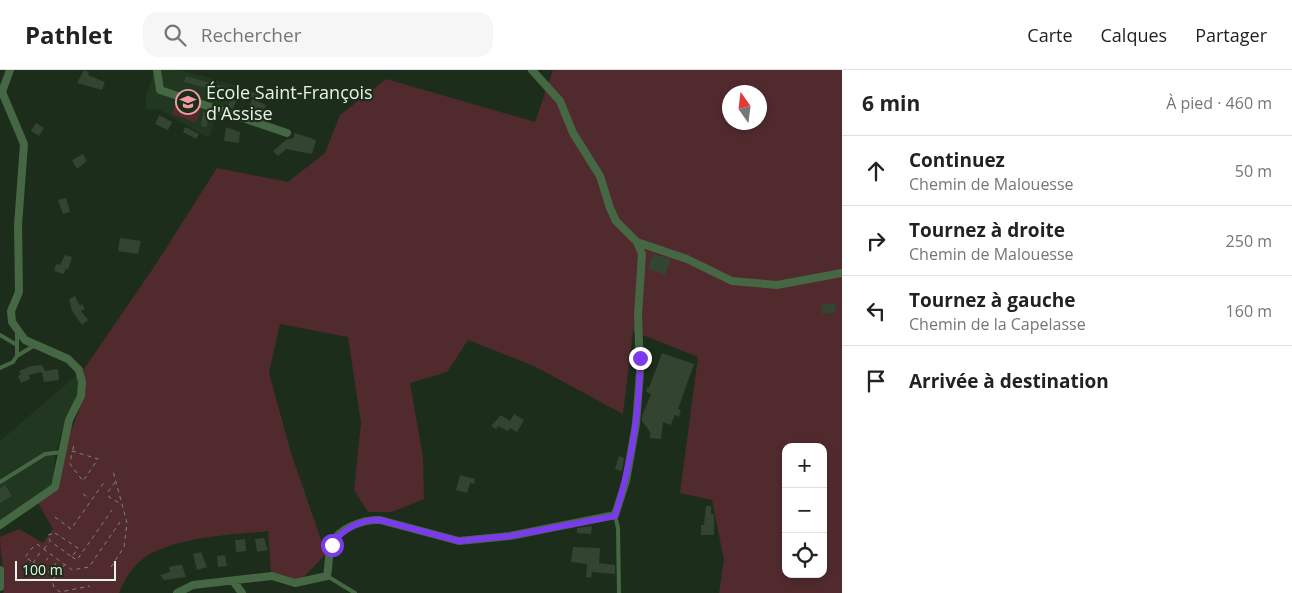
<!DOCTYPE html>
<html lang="fr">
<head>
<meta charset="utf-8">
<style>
  body { margin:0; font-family:"Open Sans",sans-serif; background:#f6f6f6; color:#222 }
  .controls { position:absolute; right:15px; bottom:15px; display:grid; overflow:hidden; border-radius:10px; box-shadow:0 2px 8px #0003 }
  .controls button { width:45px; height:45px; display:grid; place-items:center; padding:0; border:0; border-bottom:1px solid #e0e0e0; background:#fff; color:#222; font:25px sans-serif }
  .compass { position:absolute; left:722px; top:15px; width:45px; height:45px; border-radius:50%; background:#fff; box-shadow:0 2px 8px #0003; rotate:346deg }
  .scale { position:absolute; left:15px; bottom:12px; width:101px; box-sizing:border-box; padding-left:5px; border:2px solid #e8f3e7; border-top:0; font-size:14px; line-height:18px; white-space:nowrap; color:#e8f3e7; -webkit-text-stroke:4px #1d2d1b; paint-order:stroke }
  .stop { position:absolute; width:15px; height:15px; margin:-11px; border:4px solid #7c3aed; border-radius:50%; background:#fff }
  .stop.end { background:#7c3aed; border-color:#fff; box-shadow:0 1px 5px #0008 }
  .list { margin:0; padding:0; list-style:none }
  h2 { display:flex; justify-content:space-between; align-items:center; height:65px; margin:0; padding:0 20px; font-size:21px }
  h2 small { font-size:16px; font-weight:400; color:#767676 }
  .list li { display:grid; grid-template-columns:32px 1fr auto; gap:15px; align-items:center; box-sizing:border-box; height:70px; padding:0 20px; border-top:1px solid #e0e0e0 }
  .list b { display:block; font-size:19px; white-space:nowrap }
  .list p { margin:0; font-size:16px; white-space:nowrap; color:#767676 }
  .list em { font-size:16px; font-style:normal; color:#767676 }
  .icon { flex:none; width:28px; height:28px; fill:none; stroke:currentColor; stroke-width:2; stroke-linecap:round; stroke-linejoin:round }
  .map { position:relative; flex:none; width:842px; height:523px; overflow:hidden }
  header { display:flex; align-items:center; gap:30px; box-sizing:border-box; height:70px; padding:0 25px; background:#fff; border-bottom:1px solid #e0e0e0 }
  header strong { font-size:24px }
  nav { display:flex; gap:28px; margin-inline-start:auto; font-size:18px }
  .search { width:350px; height:45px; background:#f6f6f6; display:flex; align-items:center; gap:12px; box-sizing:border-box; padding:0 18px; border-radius:15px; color:#767676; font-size:19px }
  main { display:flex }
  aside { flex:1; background:#fff }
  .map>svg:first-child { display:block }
</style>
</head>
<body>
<header>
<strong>Pathlet</strong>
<div class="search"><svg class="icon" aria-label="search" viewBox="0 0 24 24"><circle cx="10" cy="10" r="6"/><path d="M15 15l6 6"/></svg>Rechercher</div>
<nav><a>Carte</a><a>Calques</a><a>Partager</a></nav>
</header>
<main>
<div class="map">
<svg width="842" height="523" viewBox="0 0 842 523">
  <rect width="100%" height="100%" fill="#1d2d1b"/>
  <path fill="#21371f" d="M155,0h25l56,15 -12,29 -7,-2 -8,26 -49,-28 -14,-1v-14z
    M78,304v19l-16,38 -7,22 -1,24 -4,11 -50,33v-80z"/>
  <path fill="#512a2e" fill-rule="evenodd" d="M553,0h289v523h-123l5,-33 -12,-60 -32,-7 18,-136 -65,-26 -10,83 -89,-48 -66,-26 -21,32 -37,11 13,75 1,41 -32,13h-24l-14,-22 7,-67 -13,-86 -68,-13 -11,49 22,80 35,101 -26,27 -29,-9 -3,-41c-39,4 -83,5 -118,23 -14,7 -26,25 -31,39h-116c3,-20 -3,-37 -3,-56l19,-8 24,14 10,-14 -15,-26 19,-13 2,-6 10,-48 13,-33 2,-34 72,-105 61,-96 71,14 37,-29 15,-38 46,-36 149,43zM729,22h30v30h-30zM786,377h37v127h-37z
    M177,30l24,8 -5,15 -24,-9z"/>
  <path fill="#334431" d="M84,0l5,2 -1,3 17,7 -3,8 -25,-7z
    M186,6l54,15 -7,18 -6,-2 5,-12 -48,-13z
    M242,18l16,6 -1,5 -17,-6z
    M252,29l14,6 -5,11 -13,-6z
    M203,42l7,2 -4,13 -5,-1z
    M159,45l13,7 -4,8 -13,-6z
    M36,53l8,5 -5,8 -8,-5z
    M185,57l14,7 -3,5 -13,-7z
    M226,57l14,5 -1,11 -15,-2z
    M295,63l21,7 -4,14 -26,-5 -8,7 -5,-5 13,-11 7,-2z
    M83,84l4,7 -10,8 -5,-9z
    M66,128l4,14 -7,2 -5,-14z
    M120,168l21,3 -3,13 -20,-3z
    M653,184l18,5 -6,16 -17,-6z
    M65,185l7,2 -4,13 -2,-2 -2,6 -10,-3 2,-7 4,1z
    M75,226l5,10 2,-2 3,5 -4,2 7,9 -6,5 -10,-14 -3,-12z
    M835,233l1,9 -14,2 -1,-9z
    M662,283l32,11 -16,45 3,1 -2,7 -4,-2 -4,10 -8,-3 -2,17 -11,-1v-6l-8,-11v-5l9,-22 -5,-2 1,-5 2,1z
    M42,295l3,6 13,-2 1,11 -15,2 -2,-10 -13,3 1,4 -9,4 -3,-7 3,-2 -2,-3 12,-5z
    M514,344l10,6 -7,12 -7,-4 -2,3 -10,-5 -2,3 -5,-3 10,-11 9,6z
    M619,386l5,2 -2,13 -7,-2z
    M460,405l15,4 -1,5 -4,-1 -3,10 -11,-3z
    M5,415l7,11 -12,7v-15z
    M706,436h5v8h3v21h-13v-10h3z
    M592,456l-1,8 -14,-1v-5z
    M264,468l4,12 -11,2 -2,-13z
    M245,469l1,12 -10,1 -1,-12z
    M573,477l27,1 -1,15 16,2v9l-23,-2 -1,6 -5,-1 1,-13 -16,-2z
    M201,482l6,15 -10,3 -4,-16z
    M225,485l2,11 -9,1 -1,-11z
    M178,495h4l4,12 -22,3 -4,-5 10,-3 -1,-5z"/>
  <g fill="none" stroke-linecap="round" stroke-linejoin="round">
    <path stroke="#798778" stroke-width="1" stroke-dasharray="4 4" stroke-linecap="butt" d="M73,380l1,-7
      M72,381l26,8 -15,22 -13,-17z
      M115,412l-7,10 1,5 12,7
      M83,424l6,4
      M55,447l16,12 34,-48
      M55,463l23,15 -6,9 -22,-16 -2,-6z
      M37,474l35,26 17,-3 31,-45
      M33,477l-8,10 30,19
      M44,479l5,-7
      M72,487l5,3 35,-50
      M33,493l8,-12
      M65,494l-13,17 2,6 6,5 30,-6
      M42,497l6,-9
      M111,497l13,-20 3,-24 -14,-52
      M49,503l7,-10"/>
    <path stroke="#466743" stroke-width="4" d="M17,262v24l18,-11
      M0,265l17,10
      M0,298l13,-6 4,-6
      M0,412l45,-28 17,-2
      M615,445l3,13 1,65
      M327,506l28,17"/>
    <path stroke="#466743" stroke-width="8" d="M157,0l3,20 127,43
      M637,172l50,17 45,22 45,4 65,-12
      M0,455l55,-38 14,-67 12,-24 1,-14 -3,-12 -11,-11 -43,-19 -13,-18 -1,-11 8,-19 -1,-67 6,-81 -22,-52 8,-22
      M0,500v17
      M233,511l9,12
      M177,523l16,-8 79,-9 23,7 32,-7c2,-9 1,-23 5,-32 6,-16 32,-25 48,-24l79,21 51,-5 105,-21 11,-34 10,-57 4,-52 -2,-57 4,-61 -5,-12 -21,-21 -6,-13 -10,-32 -27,-43 -13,-32 -28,-31"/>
  </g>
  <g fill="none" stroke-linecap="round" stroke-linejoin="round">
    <path stroke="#7c3aed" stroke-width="6" d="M332,475c10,-16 29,-26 48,-25l79,21 51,-5 105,-20c16,-52 25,-104 25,-158"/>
  </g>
  <defs>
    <symbol id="school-ring" viewBox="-11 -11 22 22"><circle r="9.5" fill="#1d2d1b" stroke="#f49aa2" stroke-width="1.5"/><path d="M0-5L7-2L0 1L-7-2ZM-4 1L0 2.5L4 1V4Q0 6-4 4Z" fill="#f49aa2"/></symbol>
  </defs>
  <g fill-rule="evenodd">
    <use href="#school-ring" x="174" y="18" width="28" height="28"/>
  </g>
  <g text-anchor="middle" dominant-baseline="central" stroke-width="4.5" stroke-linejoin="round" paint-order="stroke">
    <g font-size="18" fill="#e8f3e7" stroke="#1d2d1b" text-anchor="start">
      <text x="206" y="22">École Saint-François<tspan x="206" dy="21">d'Assise</tspan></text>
    </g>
  </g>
</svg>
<div class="controls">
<button>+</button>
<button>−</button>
<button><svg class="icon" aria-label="locate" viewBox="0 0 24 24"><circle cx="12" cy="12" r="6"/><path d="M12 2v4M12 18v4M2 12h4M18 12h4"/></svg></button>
</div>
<svg class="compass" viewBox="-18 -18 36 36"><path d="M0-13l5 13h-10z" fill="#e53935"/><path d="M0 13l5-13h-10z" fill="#767676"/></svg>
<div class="scale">100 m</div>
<div class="stop" style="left:332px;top:475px"></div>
<div class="stop end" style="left:640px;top:288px"></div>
</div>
<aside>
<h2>6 min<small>À pied · 460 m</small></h2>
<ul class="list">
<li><svg class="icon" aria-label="ahead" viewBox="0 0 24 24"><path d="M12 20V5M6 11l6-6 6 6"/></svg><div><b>Continuez</b><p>Chemin de Malouesse</p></div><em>50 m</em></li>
<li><svg class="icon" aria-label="right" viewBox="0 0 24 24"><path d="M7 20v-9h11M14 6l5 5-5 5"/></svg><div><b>Tournez à droite</b><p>Chemin de Malouesse</p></div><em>250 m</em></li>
<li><svg class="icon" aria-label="left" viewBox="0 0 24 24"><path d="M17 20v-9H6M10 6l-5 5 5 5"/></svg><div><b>Tournez à gauche</b><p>Chemin de la Capelasse</p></div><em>160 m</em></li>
<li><svg class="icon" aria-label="arrive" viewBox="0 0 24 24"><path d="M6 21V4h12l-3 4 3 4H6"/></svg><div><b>Arrivée à destination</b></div></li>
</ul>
</aside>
</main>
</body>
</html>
